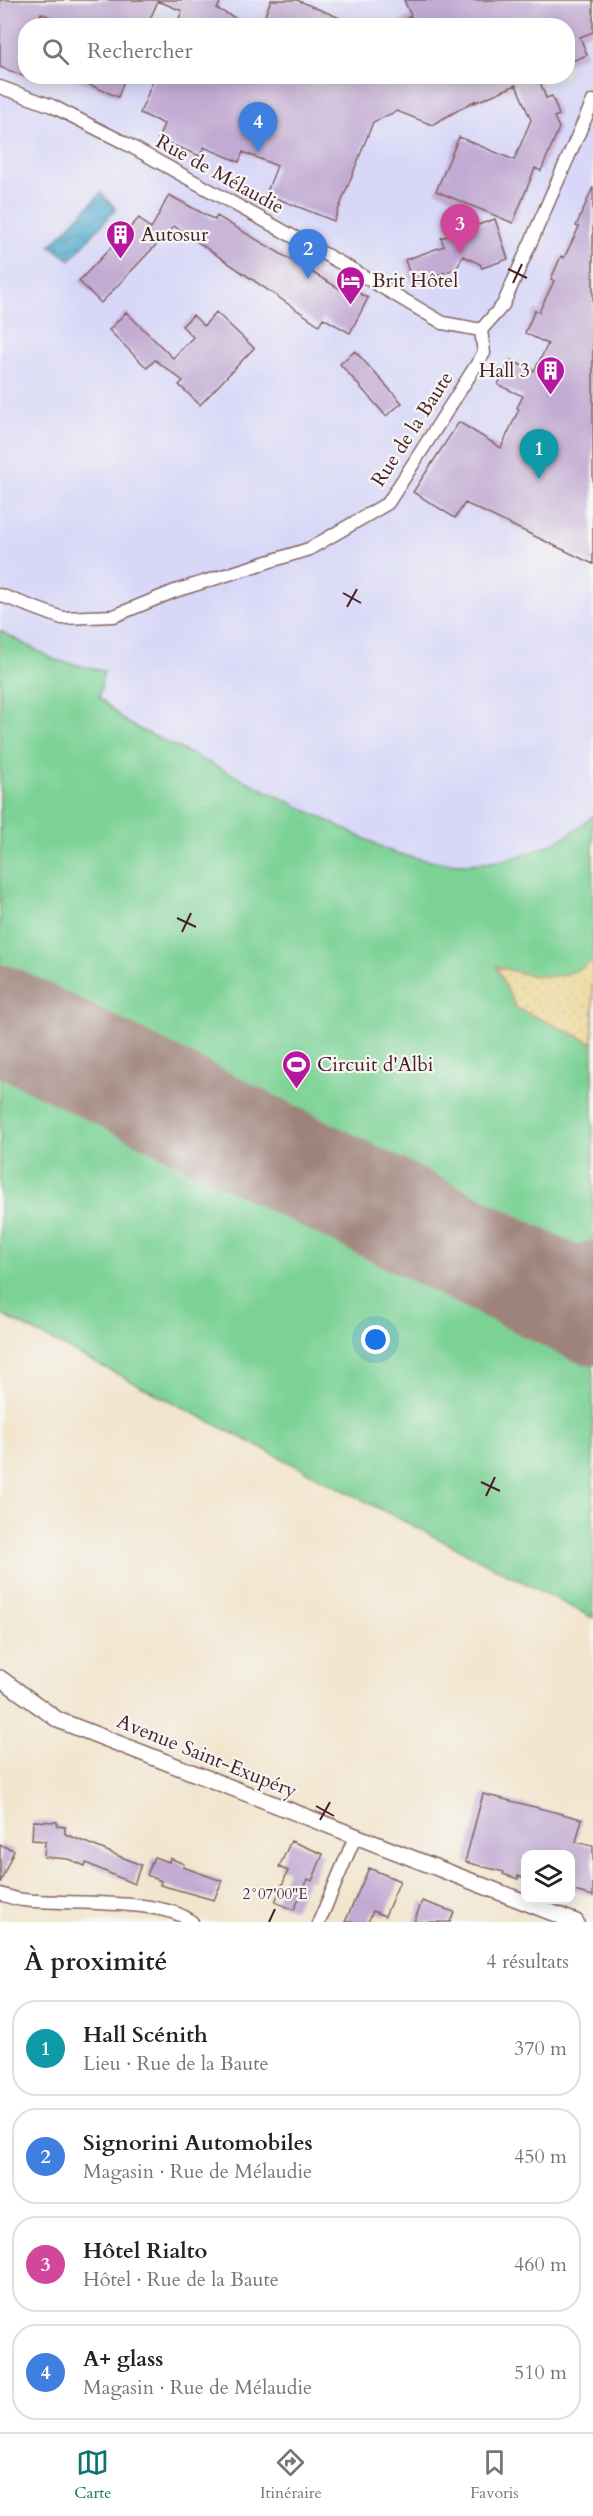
<!DOCTYPE html>
<html lang="fr">
<head>
<meta charset="utf-8">
<style>
  body { margin:0; font-family:Cardo,serif; background:#f6f6f6; color:#222 }
  .controls { position:absolute; right:18px; bottom:18px; display:grid; overflow:hidden; border-radius:12px; box-shadow:0 3px 15px #0003 }
  .controls button { width:54px; height:54px; display:grid; place-items:center; padding:0; border:0; border-bottom:2px solid #e0e0e0; background:#fff; color:#222; font:30px sans-serif }
  .you { position:absolute; left:376px; top:1340px; width:21px; height:21px; margin:-15px; border:4px solid #fff; border-radius:50%; background:#1a73e8; box-shadow:0 0 0 9px #1a73e833 }
  .badge { display:grid; place-items:center; width:39px; height:39px; border-radius:50%; background:#0f766e; color:#fff; font-size:20px; font-weight:700 }
  .pin { position:absolute; translate:-50% -50px; filter:drop-shadow(0 2px 3px #0008) }
  .pin::after { content:''; position:absolute; top:32px; width:21px; height:18px; background:inherit; clip-path:polygon(0 0,100% 0,50% 100%) }
  .list { margin:0; padding:0; list-style:none }
  h2 { display:flex; justify-content:space-between; align-items:center; height:78px; margin:0; padding:0 24px; font-size:26px }
  h2 small { font-size:20px; font-weight:400; color:#767676 }
  .list li { display:grid; grid-template-columns:39px 1fr auto; gap:18px; align-items:center; box-sizing:border-box; height:96px; margin:0 12px 12px; padding:0 12px; border:2px solid #e0e0e0; border-radius:24px }
  .list b { display:block; font-size:22px; white-space:nowrap }
  .list p { margin:0; font-size:20px; white-space:nowrap; color:#767676 }
  .list em { font-size:20px; font-style:normal; color:#767676 }
  .icon { flex:none; width:33px; height:33px; fill:none; stroke:currentColor; stroke-width:2; stroke-linecap:round; stroke-linejoin:round }
  .map { position:relative; flex:none; width:593px; height:1922px; overflow:hidden }
  .search { position:absolute; background:#fff; box-shadow:0 3px 15px #0003; left:18px; right:18px; top:18px; height:66px; display:flex; align-items:center; gap:15px; box-sizing:border-box; padding:0 21px; border-radius:24px; color:#767676; font-size:22px }
  .sheet { height:510px; background:#fff }
  nav { display:flex; justify-content:space-around; align-items:center; box-sizing:border-box; height:84px; border-top:2px solid #e0e0e0; background:#fff; font-size:16px; color:#767676 }
  nav a { display:grid; justify-items:center; gap:3px }
  nav .on { color:#0f766e }
  .map>svg:first-child { display:block }
</style>
</head>
<body>
<div class="map">
<svg width="593" height="1922" viewBox="0 0 593 1922">
  <defs>
    <pattern id="sand-dots" width="8" height="8" patternUnits="userSpaceOnUse" patternTransform="scale(1.5)"><rect width="8" height="8" fill="#eeda9e"/><path d="M2 2h.1M6 6h.1" fill="none" stroke="#cebb88" stroke-width="1.8" stroke-linecap="round"/></pattern>
    <pattern id="water-waves" width="16" height="10" patternUnits="userSpaceOnUse" patternTransform="scale(1.5)"><rect width="16" height="10" fill="#4ea8cc"/><path d="M0 5q4-4 8 0t8 0" fill="none" stroke="#4388a6"/></pattern>
  </defs>
  <rect width="100%" height="100%" fill="#f6f6f2"/>
  <filter id="ink" filterUnits="userSpaceOnUse"><feTurbulence type="fractalNoise" baseFrequency=".0167" numOctaves="2"/><feDisplacementMap in="SourceGraphic" scale="12" xChannelSelector="R" yChannelSelector="G"/><feConvolveMatrix kernelMatrix="1 2 1 2 8 2 1 2 1" color-interpolation-filters="sRGB"/></filter>
  <filter id="wash" filterUnits="userSpaceOnUse"><feTurbulence type="fractalNoise" baseFrequency=".008" numOctaves="4" result="noise"/><feDisplacementMap in="SourceGraphic" scale="24" xChannelSelector="R" yChannelSelector="G"/><feGaussianBlur stdDeviation="1.35" result="paint"/><feColorMatrix in="noise" values="0 0 0 0 0 0 0 0 0 0 0 0 0 0 0 0 0 1.4 0 .05"/><feComposite in="paint" operator="in"/></filter>
  <g filter="url(#wash)">
    <rect width="100%" height="100%" fill="#f2e5ce"/>
    <path fill="#d8d7f8" fill-rule="evenodd" d="M0,0h593v816l-3,3 -26,18 -28,13 -32,9 -36,5 -36,-2 -38,-9 -267,-130 -28,-26 5,-26 -49,-11 -55,-29zM26,26h542v50h-542z"/>
    <path fill="#7cd295" stroke="#637860" stroke-width="1.5" d="M0,631l55,29 49,11 -5,26 28,26 267,130c25,6 49,12 74,11 44,-1 93,-18 125,-48v802l-593,-304z"/>
    <path fill="url(#sand-dots)" stroke="#9c7c64" stroke-width="1.5" d="M593,960v83l-77,-35 -20,-42c34,11 66,19 97,-6z"/>
    <path fill="url(#water-waves)" stroke="#4c647c" stroke-width="1.5" d="M101,193l15,16 -46,51 -20,-14z"/>
    <g fill="none" stroke-linecap="round" stroke-linejoin="round">
      <path stroke="#9e827c" stroke-width="42" d="M510,1270c37,5 48,8 83,-9"/>
      <path stroke="#9e827c" stroke-width="106" d="M0,1018l593,294"/>
    </g>
    <g id="blocks">
      <path fill="#c2abd3" d="M0,0h221l-4,9 35,17h-76l6,-15 -24,-10 -11,25h-76l-30,-13 -5,13h-10v51l-26,-10z
        M271,0h26l62,26h-98z
        M404,0h189v32l-13,5 7,18 -20,8v-37h-177l21,-10z
        M69,76h57l-8,21z
        M155,76h383l8,22 6,-2 7,19 -5,2 5,11 -18,43 -6,-3 -22,55 -77,-32 23,-54 55,23 17,-40 -15,-35 -42,18 2,-3 -44,25 -35,-14 -24,11 -39,99 -68,-27 11,-28 -34,-14 -4,10 -35,-15 -4,9 -42,-17 6,-15 -24,-11z
        M593,187v377l-128,-61 -10,15 -42,-26 46,-70 42,26 18,-39 -2,-1 6,-12 -25,-11 12,-25 24,11 14,-27 -23,-11 10,-23 4,2 15,-31 -3,-2 10,-23 3,2 15,-31 -3,-1z
        M169,195l46,25 2,-4 128,76 3,-5 20,11 -18,35 -27,-15 -4,7 -145,-99 -73,77 -22,-22 60,-63 12,11z
        M495,219l13,40 -26,9 -2,-4 -17,-8 -6,12 -44,16 -8,-24 39,-14 -3,-8z
        M126,312l47,46 20,-21 -11,-11 11,-11 11,11 12,-14 38,36 -54,57 -21,-20 4,-4 -28,-21 -8,8 -38,-38z
        M355,351l47,52 -16,13 -46,-52z
        M483,1794l99,25 -6,23 17,4v50l-23,-6v-36h-45v24l-7,-2v3l-15,-5 1,-2 -39,-10z
        M33,1821l24,1v4l8,1v7l76,31 -7,19 -48,-21 -1,3 -17,-7 -24,-2 1,-16 -13,-1z
        M291,1841l32,13 -11,27 -4,-2 -14,31 -19,-8 13,-31 -9,-4z
        M0,1845l14,5 -14,33z
        M154,1857l15,5 1,-4 14,6 -1,3 39,14 -8,19 -54,-15 1,-4 -14,-6z
        M369,1868l31,13 -15,35 -12,-5 -5,11h-23z
        M422,1901l32,11 -4,10h-36z"/>
    </g>
  </g>
  <g filter="url(#ink)">
    <use href="#blocks" fill-opacity="0" stroke="#856464" stroke-width="1.5"/>
    <g fill="none" stroke-linecap="round" stroke-linejoin="round">
      <defs>
        <path id="minor" d="M0,87l52,19 71,36 223,124 97,57 38,7
          M481,330l22,-25 90,-204
          M0,595l62,23 52,-2 61,-25 134,-42 79,-46 96,-150 -3,-23
          M0,1894c7,2 15,5 23,6 40,5 139,-3 169,22
          M319,1922l36,-85"/>
        <path id="tertiary" d="M0,1678l58,42 518,202"/>
      </defs>
      <use href="#minor" stroke="#856464" stroke-width="15"/>
      <use href="#tertiary" stroke="#856464" stroke-width="18"/>
      <use href="#minor" stroke="#fff" stroke-width="12"/>
      <use href="#tertiary" stroke="#fff" stroke-width="15"/>
    </g>
  </g>
  <path fill="none" stroke="#4a1f2b" stroke-width="2" d="M508,269l19,9M513,283l9,-19M343,593l18,10M347,607l10,-18M177,918l19,9M182,932l9,-19M481,1482l19,9M486,1496l9,-19M316,1806l18,10M320,1820l10,-18M269,1922l6,-13"/>
  <defs>
    <symbol id="building-pin" viewBox="-11 -11 22 30"><path d="M0 17L-7.5 6A9.5 9.5 0 1 1 7.5 6Z" fill="#b5179e" stroke="#f6f6f2"/><path d="M-4-6H4V6H1V3H-1V6H-4ZM-2.5-4.3h1.7v1.8h-1.7ZM.8-4.3h1.7v1.8H.8ZM-2.5-1h1.7V.8h-1.7ZM.8-1h1.7V.8H.8Z" fill="#fff"/></symbol>
    <symbol id="hotel-pin" viewBox="-11 -11 22 30"><path d="M0 17L-7.5 6A9.5 9.5 0 1 1 7.5 6Z" fill="#b5179e" stroke="#f6f6f2"/><path d="M-6-4.5h1.5V1H6V5H4.5V3h-9V5H-6ZM-4 0a1.8 1.8 0 1 1 3.6 0ZM.5 0V-2.5h3Q6-2.5 6 0Z" fill="#fff"/></symbol>
    <symbol id="stadium-pin" viewBox="-11 -11 22 30"><path d="M0 17L-7.5 6A9.5 9.5 0 1 1 7.5 6Z" fill="#b5179e" stroke="#f6f6f2"/><path d="M0-5a6.5 5 0 1 0 0 10a6.5 5 0 1 0 0-10ZM-3.5-1.8h7v3.6h-7Z" fill="#fff"/></symbol>
  </defs>
  <g fill-rule="evenodd">
    <use href="#building-pin" x="104" y="218" width="33" height="45"/>
    <use href="#hotel-pin" x="334" y="264" width="33" height="45"/>
    <use href="#building-pin" x="534" y="354" width="33" height="45"/>
    <use href="#stadium-pin" x="280" y="1048" width="33" height="45"/>
  </g>
  <g text-anchor="middle" dominant-baseline="central" stroke-width="4.5" stroke-linejoin="round" paint-order="stroke">
    <g font-size="20" fill="#4a1f2b" stroke="#f6f6f2">
      <text transform="translate(220 174) rotate(29)">Rue de Mélaudie</text>
      <text transform="translate(412 429) rotate(-57)">Rue de la Baute</text>
      <text transform="translate(207 1756) rotate(22)">Avenue Saint-Exupéry</text>
    </g>
    <g font-size="20" fill="#4a1f2b" stroke="#f6f6f2" text-anchor="start">
      <text x="141" y="234">Autosur</text>
      <text x="372" y="280">Brit Hôtel</text>
      <text x="530" y="370" text-anchor="end">Hall 3</text>
      <text x="317" y="1064">Circuit d'Albi</text>
    </g>
  </g>
  <g font-size="15" text-anchor="middle" fill="#4a1f2b" stroke="#f6f6f2" stroke-width="4.5" stroke-linejoin="round" paint-order="stroke">
    <text x="275" y="1899">2°07'00"E</text>
  </g>
</svg>
<div class="controls">
<button><svg class="icon" aria-label="layers" viewBox="0 0 24 24"><path d="M12 4l9 5-9 5-9-5zM3 14l9 5 9-5"/></svg></button>
</div>
<div class="you"></div>
<div class="pin badge" style="left:539px;top:479px;background:#0f9aa8">1</div>
<div class="pin badge" style="left:308px;top:279px;background:#3f7fe0">2</div>
<div class="pin badge" style="left:460px;top:254px;background:#d1479c">3</div>
<div class="pin badge" style="left:258px;top:152px;background:#3f7fe0">4</div>
<div class="search"><svg class="icon" aria-label="search" viewBox="0 0 24 24"><circle cx="10" cy="10" r="6"/><path d="M15 15l6 6"/></svg>Rechercher</div>
</div>
<section class="sheet">
<h2>À proximité<small>4 résultats</small></h2>
<ul class="list">
<li><span class="badge" style="background:#0f9aa8">1</span><div><b>Hall Scénith</b><p>Lieu · Rue de la Baute</p></div><em>370 m</em></li>
<li><span class="badge" style="background:#3f7fe0">2</span><div><b>Signorini Automobiles</b><p>Magasin · Rue de Mélaudie</p></div><em>450 m</em></li>
<li><span class="badge" style="background:#d1479c">3</span><div><b>Hôtel Rialto</b><p>Hôtel · Rue de la Baute</p></div><em>460 m</em></li>
<li><span class="badge" style="background:#3f7fe0">4</span><div><b>A+ glass</b><p>Magasin · Rue de Mélaudie</p></div><em>510 m</em></li>
</ul>
</section>
<nav>
<a class="on"><svg class="icon" aria-label="map" viewBox="0 0 24 24"><path d="M3 6l6-2 6 2 6-2v14l-6 2-6-2-6 2zM9 4v14M15 6v14"/></svg>Carte</a>
<a><svg class="icon" aria-label="directions" viewBox="0 0 24 24"><path d="M12 3l9 9-9 9-9-9zM9 14v-3h6M13 9l2 2-2 2"/></svg>Itinéraire</a>
<a><svg class="icon" aria-label="saved" viewBox="0 0 24 24"><path d="M7 4h10v16l-5-4-5 4z"/></svg>Favoris</a>
</nav>
</body>
</html>
